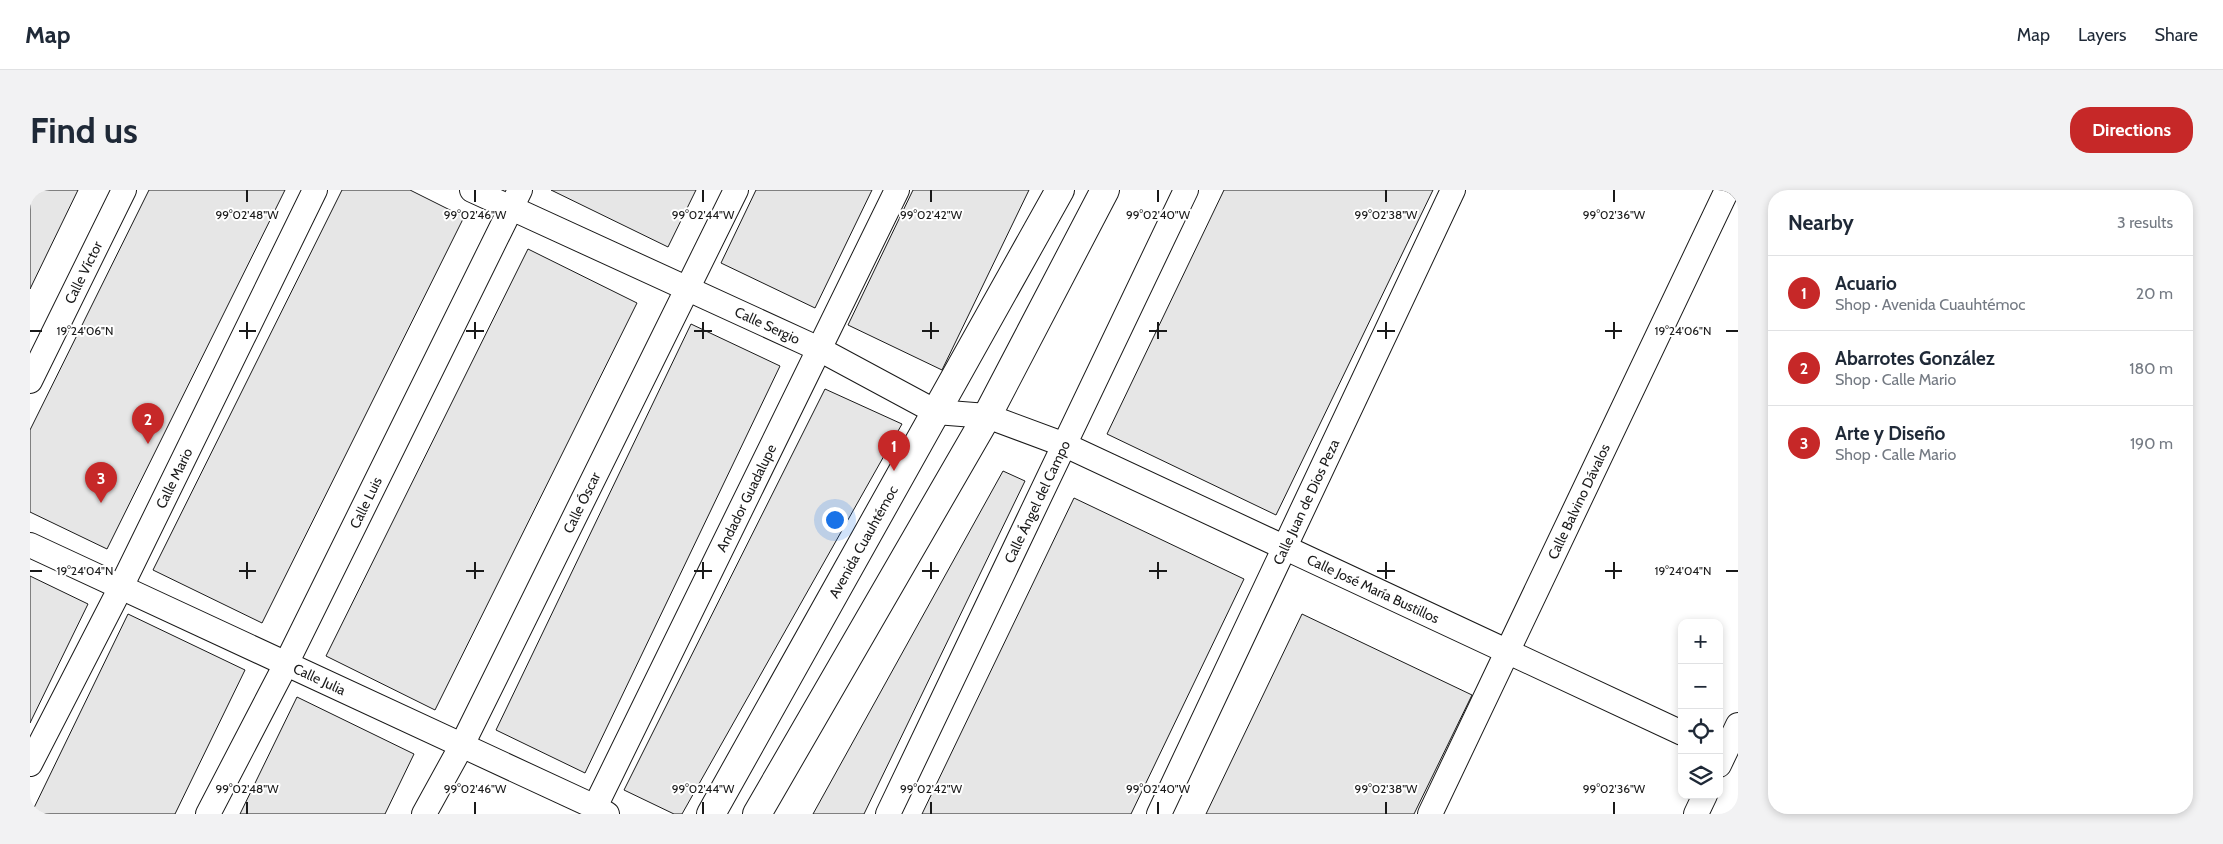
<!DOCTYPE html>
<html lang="en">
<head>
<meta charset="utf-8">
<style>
  body { margin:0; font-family:Cabin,sans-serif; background:#f2f2f3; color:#1f2937 }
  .controls { position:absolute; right:15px; bottom:15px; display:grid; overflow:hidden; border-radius:10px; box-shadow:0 2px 8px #0003 }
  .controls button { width:45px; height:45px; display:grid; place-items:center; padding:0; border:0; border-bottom:1px solid #e0e1e3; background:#fff; color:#1f2937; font:25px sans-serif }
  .you { position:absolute; left:804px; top:329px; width:18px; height:18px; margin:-12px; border:4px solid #fff; border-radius:50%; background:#1a73e8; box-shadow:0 0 0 8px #1a73e833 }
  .badge { display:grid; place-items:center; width:32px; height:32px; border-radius:50%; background:#c62828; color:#fff; font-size:16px; font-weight:700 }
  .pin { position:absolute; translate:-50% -41px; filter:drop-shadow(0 1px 2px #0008) }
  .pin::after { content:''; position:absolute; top:26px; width:18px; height:15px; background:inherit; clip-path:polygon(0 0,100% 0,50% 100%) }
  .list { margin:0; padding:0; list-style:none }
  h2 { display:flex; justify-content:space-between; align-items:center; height:65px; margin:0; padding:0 20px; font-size:21px }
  h2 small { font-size:16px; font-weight:400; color:#747a83 }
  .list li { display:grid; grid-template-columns:32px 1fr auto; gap:15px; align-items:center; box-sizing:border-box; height:75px; padding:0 20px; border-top:1px solid #e0e1e3 }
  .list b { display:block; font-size:19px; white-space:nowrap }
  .list p { margin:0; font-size:16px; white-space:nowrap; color:#747a83 }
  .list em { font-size:16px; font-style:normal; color:#747a83 }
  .icon { flex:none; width:28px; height:28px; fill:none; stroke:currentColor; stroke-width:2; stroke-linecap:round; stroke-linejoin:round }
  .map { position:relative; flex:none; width:1708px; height:624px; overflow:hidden; border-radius:20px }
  header { display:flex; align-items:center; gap:30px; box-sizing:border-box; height:70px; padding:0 25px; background:#fff; border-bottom:1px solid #e0e1e3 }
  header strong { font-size:24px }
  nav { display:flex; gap:28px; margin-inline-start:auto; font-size:18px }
  .intro { display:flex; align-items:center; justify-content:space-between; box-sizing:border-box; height:120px; padding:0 30px }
  h1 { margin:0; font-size:35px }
  .button { padding:12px 22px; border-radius:20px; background:#c62828; color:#fff; font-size:18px; font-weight:700 }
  main { display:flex; gap:30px; padding:0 30px }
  aside { flex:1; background:#fff; border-radius:20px; box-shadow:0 2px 8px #0003 }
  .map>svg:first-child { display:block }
</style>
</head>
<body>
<header>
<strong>Map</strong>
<nav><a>Map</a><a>Layers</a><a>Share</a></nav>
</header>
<div class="intro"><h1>Find us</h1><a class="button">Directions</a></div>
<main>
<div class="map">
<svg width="1708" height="624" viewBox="0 0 1708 624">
  <rect width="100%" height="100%" fill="#fff"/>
  <path fill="#e6e6e6" stroke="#1a1a1a" d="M0,0h48l-48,99z
    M119,0h136l-178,359 -77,-37v-82z
    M312,0h68l54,27 -202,406 -109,-53z
    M521,0h145l-28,57z
    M726,0h116l-57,118 -94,-45z
    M883,0h116l-87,180 -94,-45z
    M1194,0h209l-157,325 -169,-81z
    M498,59l109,54 -202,407 -109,-54z
    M661,134l89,42 -195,407 -89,-43z
    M795,199l77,35 -220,390h-8l-50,-24z
    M973,281l22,10 -161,333h-51z
    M1044,308l170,81 -113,235h-209z
    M0,386l58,28 -58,119z
    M98,424l117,56 -70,144h-144z
    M1272,424l170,81 -58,119h-208z
    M267,507l117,57 -29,60h-145z"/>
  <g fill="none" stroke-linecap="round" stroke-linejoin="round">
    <defs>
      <g id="minor">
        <path id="s1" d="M442,0l347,159 117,63 51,4 78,29 617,288"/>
        <path id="s2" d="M0,191l94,-191"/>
        <path id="s3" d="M0,355l565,262 12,7"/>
        <path id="s4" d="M0,574l91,-177 194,-397"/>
        <path d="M1689,575l19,-40"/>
        <path id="s5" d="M565,617l302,-617"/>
        <path id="s6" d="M178,624l78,-150 234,-474"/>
        <path id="s7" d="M394,624l38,-69 274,-555"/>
        <path id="s8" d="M858,624l298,-624"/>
        <path id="s9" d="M1129,624l294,-624"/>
        <path id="s10" d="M1400,624l297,-624"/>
        <path d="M1666,624l9,-19"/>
      </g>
      <g id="tertiary">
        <path id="s11" d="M681,624l349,-624"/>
        <path d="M727,624l230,-398 118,-226"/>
      </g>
    </defs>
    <use href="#minor" stroke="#1a1a1a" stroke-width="26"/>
    <use href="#tertiary" stroke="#1a1a1a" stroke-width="30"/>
    <use href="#minor" stroke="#fff" stroke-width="24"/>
    <use href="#tertiary" stroke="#fff" stroke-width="28"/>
  </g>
  <path fill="none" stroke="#1a1a1a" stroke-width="2" d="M217,0v12M445,0v12M673,0v12M901,0v12M1128,0v12M1356,0v12M1584,0v12M217,132v17M445,132v17M673,132v17M901,132v17M1128,132v17M1356,132v17M1584,132v17M0,141h12M209,141h17M436,141h18M664,141h18M892,141h17M1119,141h18M1347,141h18M1575,141h17M1696,141h12M217,372v17M445,372v17M673,372v17M901,372v17M1128,372v17M1356,372v17M1584,372v17M0,381h12M209,381h17M436,381h18M664,381h18M892,381h17M1119,381h18M1347,381h18M1575,381h17M1696,381h12M217,612v12M445,612v12M673,612v12M901,612v12M1128,612v12M1356,612v12M1584,612v12"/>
  <g text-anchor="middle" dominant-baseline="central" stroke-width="4" stroke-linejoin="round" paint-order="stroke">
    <g font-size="14" fill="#1a1a1a" stroke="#fff">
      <text stroke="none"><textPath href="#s2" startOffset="121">Calle Víctor</textPath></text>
      <text stroke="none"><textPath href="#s1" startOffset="325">Calle Sergio</textPath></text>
      <text stroke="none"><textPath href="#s4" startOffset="320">Calle Mario</textPath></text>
      <text stroke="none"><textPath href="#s5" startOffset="344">Andador Guadalupe</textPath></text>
      <text stroke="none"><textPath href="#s8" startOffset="346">Calle Ángel del Campo</textPath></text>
      <text stroke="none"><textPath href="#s9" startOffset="345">Calle Juan de Dios Peza</textPath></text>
      <text stroke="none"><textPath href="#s10" startOffset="346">Calle Balvino Dávalos</textPath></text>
      <text stroke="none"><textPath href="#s6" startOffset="349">Calle Luis</textPath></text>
      <text stroke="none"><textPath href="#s7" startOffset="349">Calle Óscar</textPath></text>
      <text stroke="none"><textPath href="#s11" startOffset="312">Avenida Cuauhtémoc</textPath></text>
      <text stroke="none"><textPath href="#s1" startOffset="989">Calle José María Bustillos</textPath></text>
      <text stroke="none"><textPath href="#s3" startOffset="319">Calle Julia</textPath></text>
    </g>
  </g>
  <g font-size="12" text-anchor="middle" fill="#1a1a1a" stroke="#fff" stroke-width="4" stroke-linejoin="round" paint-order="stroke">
    <text x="217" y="29">99°02'48"W</text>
    <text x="445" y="29">99°02'46"W</text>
    <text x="673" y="29">99°02'44"W</text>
    <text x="901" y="29">99°02'42"W</text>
    <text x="1128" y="29">99°02'40"W</text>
    <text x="1356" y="29">99°02'38"W</text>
    <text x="1584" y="29">99°02'36"W</text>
    <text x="55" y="145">19°24'06"N</text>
    <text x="1653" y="145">19°24'06"N</text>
    <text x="55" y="385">19°24'04"N</text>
    <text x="1653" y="385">19°24'04"N</text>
    <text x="217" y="603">99°02'48"W</text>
    <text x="445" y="603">99°02'46"W</text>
    <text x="673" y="603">99°02'44"W</text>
    <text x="901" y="603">99°02'42"W</text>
    <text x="1128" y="603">99°02'40"W</text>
    <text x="1356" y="603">99°02'38"W</text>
    <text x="1584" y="603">99°02'36"W</text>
  </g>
</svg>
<div class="controls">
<button>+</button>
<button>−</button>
<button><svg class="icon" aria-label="locate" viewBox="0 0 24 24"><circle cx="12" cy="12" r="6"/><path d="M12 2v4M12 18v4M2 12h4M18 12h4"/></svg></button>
<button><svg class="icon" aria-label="layers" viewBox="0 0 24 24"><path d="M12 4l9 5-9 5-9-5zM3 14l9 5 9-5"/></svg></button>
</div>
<div class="you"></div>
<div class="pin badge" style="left:864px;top:281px">1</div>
<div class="pin badge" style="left:118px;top:254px">2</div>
<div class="pin badge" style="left:71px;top:313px">3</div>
</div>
<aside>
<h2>Nearby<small>3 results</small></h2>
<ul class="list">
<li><span class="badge">1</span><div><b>Acuario</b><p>Shop · Avenida Cuauhtémoc</p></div><em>20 m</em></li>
<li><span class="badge">2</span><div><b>Abarrotes González</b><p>Shop · Calle Mario</p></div><em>180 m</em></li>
<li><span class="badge">3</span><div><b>Arte y Diseño</b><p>Shop · Calle Mario</p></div><em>190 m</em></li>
</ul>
</aside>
</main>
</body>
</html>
